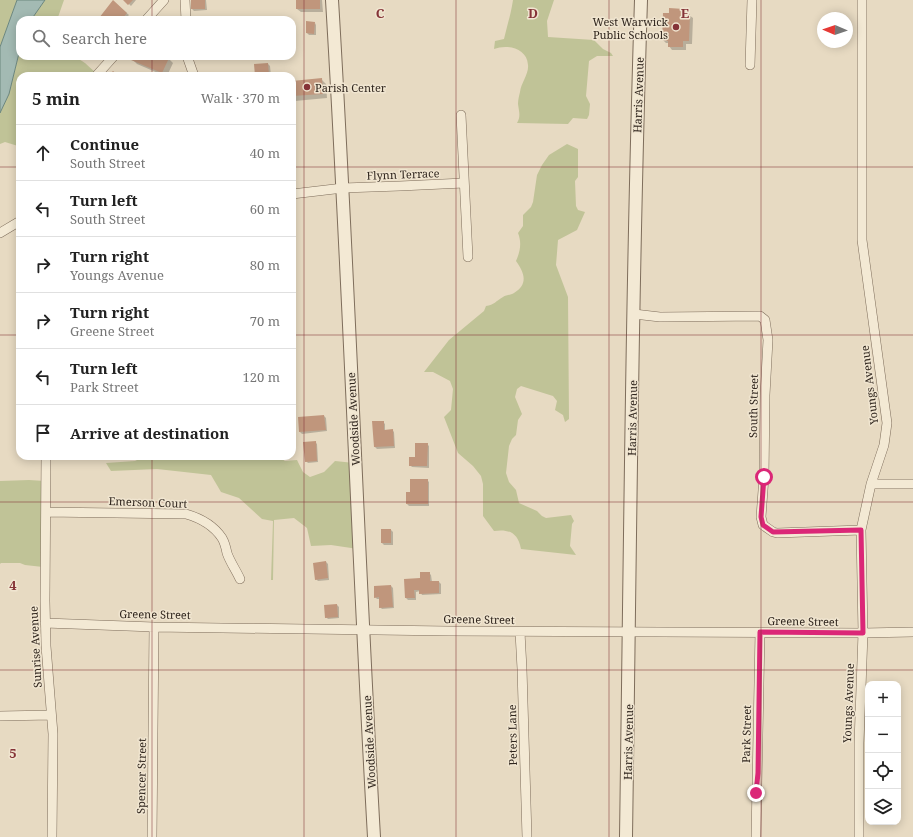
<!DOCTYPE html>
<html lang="en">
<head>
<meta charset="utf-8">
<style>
  body { margin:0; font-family:"Noto Serif",serif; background:#f2f2f2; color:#222 }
  .controls { position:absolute; right:12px; bottom:12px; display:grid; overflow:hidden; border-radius:8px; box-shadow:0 2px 10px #0003 }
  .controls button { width:36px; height:36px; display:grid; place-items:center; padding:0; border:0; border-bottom:1px solid #e0e0e0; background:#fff; color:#222; font:20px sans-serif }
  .compass { position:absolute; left:817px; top:12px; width:36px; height:36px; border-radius:50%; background:#fff; box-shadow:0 2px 10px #0003; rotate:272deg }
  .stop { position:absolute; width:12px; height:12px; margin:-9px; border:3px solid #db2777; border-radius:50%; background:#fff }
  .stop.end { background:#db2777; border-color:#fff; box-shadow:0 1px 4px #0008 }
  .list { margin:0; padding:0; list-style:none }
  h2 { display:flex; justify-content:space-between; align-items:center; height:52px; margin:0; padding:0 16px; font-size:17px }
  h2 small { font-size:13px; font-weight:400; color:#767676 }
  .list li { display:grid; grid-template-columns:26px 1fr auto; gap:12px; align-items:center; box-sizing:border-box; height:56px; padding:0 16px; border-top:1px solid #e0e0e0 }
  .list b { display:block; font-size:15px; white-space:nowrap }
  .list p { margin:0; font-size:13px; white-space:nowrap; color:#767676 }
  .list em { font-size:13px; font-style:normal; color:#767676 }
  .icon { flex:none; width:22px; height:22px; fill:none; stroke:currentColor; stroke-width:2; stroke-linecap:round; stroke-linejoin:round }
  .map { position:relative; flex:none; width:913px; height:837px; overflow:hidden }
  .search { position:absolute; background:#fff; box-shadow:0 2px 10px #0003; left:16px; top:16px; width:280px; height:44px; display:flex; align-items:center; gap:10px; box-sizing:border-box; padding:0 14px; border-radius:12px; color:#767676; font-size:15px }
  .panel { position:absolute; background:#fff; box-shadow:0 2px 10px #0003; left:16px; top:72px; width:280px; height:388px; border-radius:12px }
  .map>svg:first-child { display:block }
</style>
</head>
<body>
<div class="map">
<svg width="913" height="837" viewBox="0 0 913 837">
  <rect width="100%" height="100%" fill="#e7dac2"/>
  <path fill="#c0c397" d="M0,0h17l-17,47z
    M45,0h19l-7,20h-26z
    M513,0h41l-7,21 1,16 46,3 9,9 8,4 2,3h-16l-8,5 -3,35 4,8 -1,11 -2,4 -14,-1 -5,6 -51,-1c4,-7 2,-11 1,-19 0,-4 1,-8 2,-12 1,-9 9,-18 8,-27 -1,-17 -21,-21 -34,-16l1,-8 9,-2c3,-13 7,-25 9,-39z
    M20,49v7c17,0 48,-4 62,5 5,3 9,8 14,12l-1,3h-75v74l-2,-4 -13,-4 -5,2v-31l9,-19z
    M567,144l11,5v28l-3,4 1,25 2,4 7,2 -8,18 -19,10 -2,25 12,32 1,122 -4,3 -2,-7 -8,-5 2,-9 -4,-5 -32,-10 -4,3 -2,8 7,17 -4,6 -2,15 -4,4 -3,7 -3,27 3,9 7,8 3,13 18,8 5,5 4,2 25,-3 3,6 -2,3 -2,22 6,9 -55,-6c-3,-17 -13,-20 -27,-18l-11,-15v-32l-2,-8 -8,-10 -15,-13 -14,-36 7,-7 2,-21 -3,-8 -17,-9h-9l25,-32 35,-29 2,-5c8,-1 10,-5 17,-9 3,-2 8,-2 11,-4 15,-9 10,-21 2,-32 4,-9 6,-18 2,-28l5,-7v-11l8,-8 2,-5 4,-27 5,-10 7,-10z
    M174,456h103l8,5 12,-1 6,12 7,5 14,-5 11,-11 19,2 4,86 -27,-4 -20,1 -4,-18 -13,-10 -20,2 -1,60h-2l2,-59 -11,-2 -23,-21 -18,-6 -10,-17 -54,-6 -46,2 -5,-8 29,-2 6,-3h27z
    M29,480l16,1 -2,86 -18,-2 -5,-2h-19l-1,1v-83z"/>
  <path fill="#a3bab3" stroke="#6c877f" d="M17,0h28l-14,20h-11v29l-11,45 -9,19v-66z"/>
  <path fill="#0003" d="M125,0h11l-5,6z
    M192,0h14l1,10 -13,1 -2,-2z
    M302,0h20l1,12h-22l-4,-3z
    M114,2l15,13 -5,5h-21z
    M670,9l14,1 3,3v2h2l4,3 -1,26h-6v6h-14l-3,-4v-3h-3l-3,-3z
    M315,23l1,2v10h-7l-2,-2z
    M134,56h29l5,2 5,5 -6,13h-2l-28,-12 -4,-4z
    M268,64l2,2 1,10h-15z
    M321,79l5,5 1,14 -32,3 -3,-3v-16z
    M324,416l2,2 1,13 -25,3 -2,-2z
    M373,422h10l2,2v6h7l2,2 1,16 -18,1 -2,-2z
    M315,442l2,2 1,18 -10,1 -2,-2z
    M427,444l2,2v22l-17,-1 -2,-2z
    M427,480l2,2v24h-20l-2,-2 4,-11z
    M382,530h9l2,2v13h-9l-2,-2z
    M326,562l2,2 1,16 -11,1 -2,-2z
    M429,573l2,2 1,7h7l2,2v10l-19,1 -2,-4 -4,1v8h-8l-2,-2 15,-19z
    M391,586l2,2 1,20 -12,1 -2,-2v-8h-3l-2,-2z
    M337,605l2,2v11l-11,1 -2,-2z"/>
  <path fill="#c0967c" d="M113,0l14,13 -6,7h-20l-2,-2z
    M123,0h10l-5,5z
    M191,0h14v9h-14z
    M296,0h24v9h-24z
    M669,8l15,1v5h6l-1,27h-6v6h-15v-6l-6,-1 1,-27h6z
    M212,17v3h-22v-2z
    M306,21l9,1 -1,12 -8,-1z
    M133,56h32l4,2 -7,15 -31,-13z
    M268,63l1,12 -14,1 -1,-12z
    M113,71l6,5h-11z
    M226,74h11v2h-10z
    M322,78l1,16 -31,2v-15z
    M324,415l2,15 -27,2 -1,-15z
    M372,421h12v9l9,-1 1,17 -20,1z
    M316,441l1,20 -12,1 -2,-20z
    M415,443h13l-1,23h-18v-9h6z
    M410,479h18v25h-22v-12h4z
    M381,529h10v14h-10z
    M326,561l2,17 -13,2 -2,-17z
    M420,572h10v9h9v12l-20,1v-4h-5l1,8h-10l-1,-19 16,-1z
    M391,585l2,22 -14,1v-11l-5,1v-12z
    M337,604l1,13 -13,1 -1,-13z"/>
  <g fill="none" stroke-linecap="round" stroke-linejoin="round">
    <defs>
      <path id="minor" d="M185,0l1,20
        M146,20l18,-20
        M187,56l7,20
        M750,65l2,-65
        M96,76l18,-20
        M461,115l7,142
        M292,194l51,-6 57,-2 64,-3
        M0,233l20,-12
        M634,314l26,3 100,-1 5,4 3,20 -3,55 -1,82 -3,40 2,8 10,7 4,1 84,-3
        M46,456l-1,145 1,45 7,88 -1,103
        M871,484h42
        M46,512l140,2c14,4 28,12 36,24 3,5 4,10 5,15 3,9 9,17 13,26
        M45,623l109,4 294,4 415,2 50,-1
        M520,632l2,37 5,168
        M0,716l51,-1
        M152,837l2,-210
        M756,837l4,-205
        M859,837v-94l4,-110 -2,-103 10,-46 13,-39 3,-22 -25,-183v-240"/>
      <path id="tertiary" d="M332,0c17,279 26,558 42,837
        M626,837c4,-279 6,-558 15,-837"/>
    </defs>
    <use href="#minor" stroke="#7e6d5b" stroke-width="10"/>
    <use href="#tertiary" stroke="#7e6d5b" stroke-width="14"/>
    <use href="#minor" stroke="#f3e9d4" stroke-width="9"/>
    <use href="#tertiary" stroke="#f3e9d4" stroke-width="12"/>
  </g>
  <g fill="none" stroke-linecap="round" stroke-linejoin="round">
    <path stroke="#db2777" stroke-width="5" d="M756,793l2,-20 2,-141 103,1 -2,-103 -88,2 -10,-7 -2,-8 3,-40"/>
  </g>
  <path fill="none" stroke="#853337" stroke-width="1" stroke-opacity="0.55" d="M152,0v20M304,0v837M456,0v837M609,0v837M761,0v837M152,56v20M0,167h20M292,167h621M0,335h20M292,335h621M152,456v381M0,502h913M0,670h913"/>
  <g fill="#853337" stroke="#f0e5d0" stroke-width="1.5">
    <circle cx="676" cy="27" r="4"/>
    <circle cx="307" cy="87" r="4"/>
  </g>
  <g text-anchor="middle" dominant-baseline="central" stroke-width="3" stroke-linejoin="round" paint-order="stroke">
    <g font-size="11" fill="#30261e" stroke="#f0e5d0" text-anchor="end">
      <text x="668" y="21">West Warwick<tspan x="668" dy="13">Public Schools</tspan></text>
      <text x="315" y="87" text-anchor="start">Parish Center</text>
    </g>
    <g font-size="11" fill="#30261e" stroke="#f0e5d0">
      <text transform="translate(638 95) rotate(-88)">Harris Avenue</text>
      <text transform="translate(403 174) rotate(-2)">Flynn Terrace</text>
      <text transform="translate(869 385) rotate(-97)">Youngs Avenue</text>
      <text transform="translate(753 406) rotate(-89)">South Street</text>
      <text transform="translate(632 418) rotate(-89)">Harris Avenue</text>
      <text transform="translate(353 419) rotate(-93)">Woodside Avenue</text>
      <text transform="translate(148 502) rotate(2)">Emerson Court</text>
      <text transform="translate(155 614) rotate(1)">Greene Street</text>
      <text transform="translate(479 619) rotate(1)">Greene Street</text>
      <text transform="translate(803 621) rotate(1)">Greene Street</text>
      <text transform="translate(35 647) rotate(-93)">Sunrise Avenue</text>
      <text transform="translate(848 703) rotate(-88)">Youngs Avenue</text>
      <text transform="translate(746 734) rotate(-89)">Park Street</text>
      <text transform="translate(512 735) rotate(-91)">Peters Lane</text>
      <text transform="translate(369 742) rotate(-93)">Woodside Avenue</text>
      <text transform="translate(628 742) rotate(-89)">Harris Avenue</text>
      <text transform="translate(141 776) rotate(-89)">Spencer Street</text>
    </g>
  </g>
  <g font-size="13" text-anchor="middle" font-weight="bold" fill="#853337" stroke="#f0e5d0" stroke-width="3" stroke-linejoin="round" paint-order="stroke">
    <text x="380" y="18">C</text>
    <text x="533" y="18">D</text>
    <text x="685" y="18">E</text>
    <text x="13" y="590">4</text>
    <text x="13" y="758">5</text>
  </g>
</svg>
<div class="controls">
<button>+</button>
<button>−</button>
<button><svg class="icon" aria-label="locate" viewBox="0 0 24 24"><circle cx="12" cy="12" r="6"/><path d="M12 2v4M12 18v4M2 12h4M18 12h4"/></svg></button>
<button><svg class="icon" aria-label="layers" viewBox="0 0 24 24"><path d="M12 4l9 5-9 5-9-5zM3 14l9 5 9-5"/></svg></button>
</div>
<svg class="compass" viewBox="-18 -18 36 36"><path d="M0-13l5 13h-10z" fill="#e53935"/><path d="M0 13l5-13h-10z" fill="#767676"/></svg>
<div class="stop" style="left:764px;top:477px"></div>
<div class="stop end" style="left:756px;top:793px"></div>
<div class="search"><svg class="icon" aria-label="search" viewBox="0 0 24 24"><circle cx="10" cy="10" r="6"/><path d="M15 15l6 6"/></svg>Search here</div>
<section class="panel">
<h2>5 min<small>Walk · 370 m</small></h2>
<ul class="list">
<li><svg class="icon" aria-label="ahead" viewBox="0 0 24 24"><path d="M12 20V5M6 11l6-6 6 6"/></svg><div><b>Continue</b><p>South Street</p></div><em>40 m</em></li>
<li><svg class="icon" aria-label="left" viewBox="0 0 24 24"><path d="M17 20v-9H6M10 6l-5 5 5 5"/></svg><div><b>Turn left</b><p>South Street</p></div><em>60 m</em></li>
<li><svg class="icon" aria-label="right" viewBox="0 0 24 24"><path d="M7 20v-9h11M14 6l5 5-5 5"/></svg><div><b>Turn right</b><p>Youngs Avenue</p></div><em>80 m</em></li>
<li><svg class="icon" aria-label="right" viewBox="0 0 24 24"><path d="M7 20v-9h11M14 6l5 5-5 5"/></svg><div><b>Turn right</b><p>Greene Street</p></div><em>70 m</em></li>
<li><svg class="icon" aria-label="left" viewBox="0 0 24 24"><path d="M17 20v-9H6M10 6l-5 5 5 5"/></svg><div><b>Turn left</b><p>Park Street</p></div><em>120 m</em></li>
<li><svg class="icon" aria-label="arrive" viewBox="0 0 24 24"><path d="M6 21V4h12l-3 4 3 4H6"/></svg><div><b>Arrive at destination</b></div></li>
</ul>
</section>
</div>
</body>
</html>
